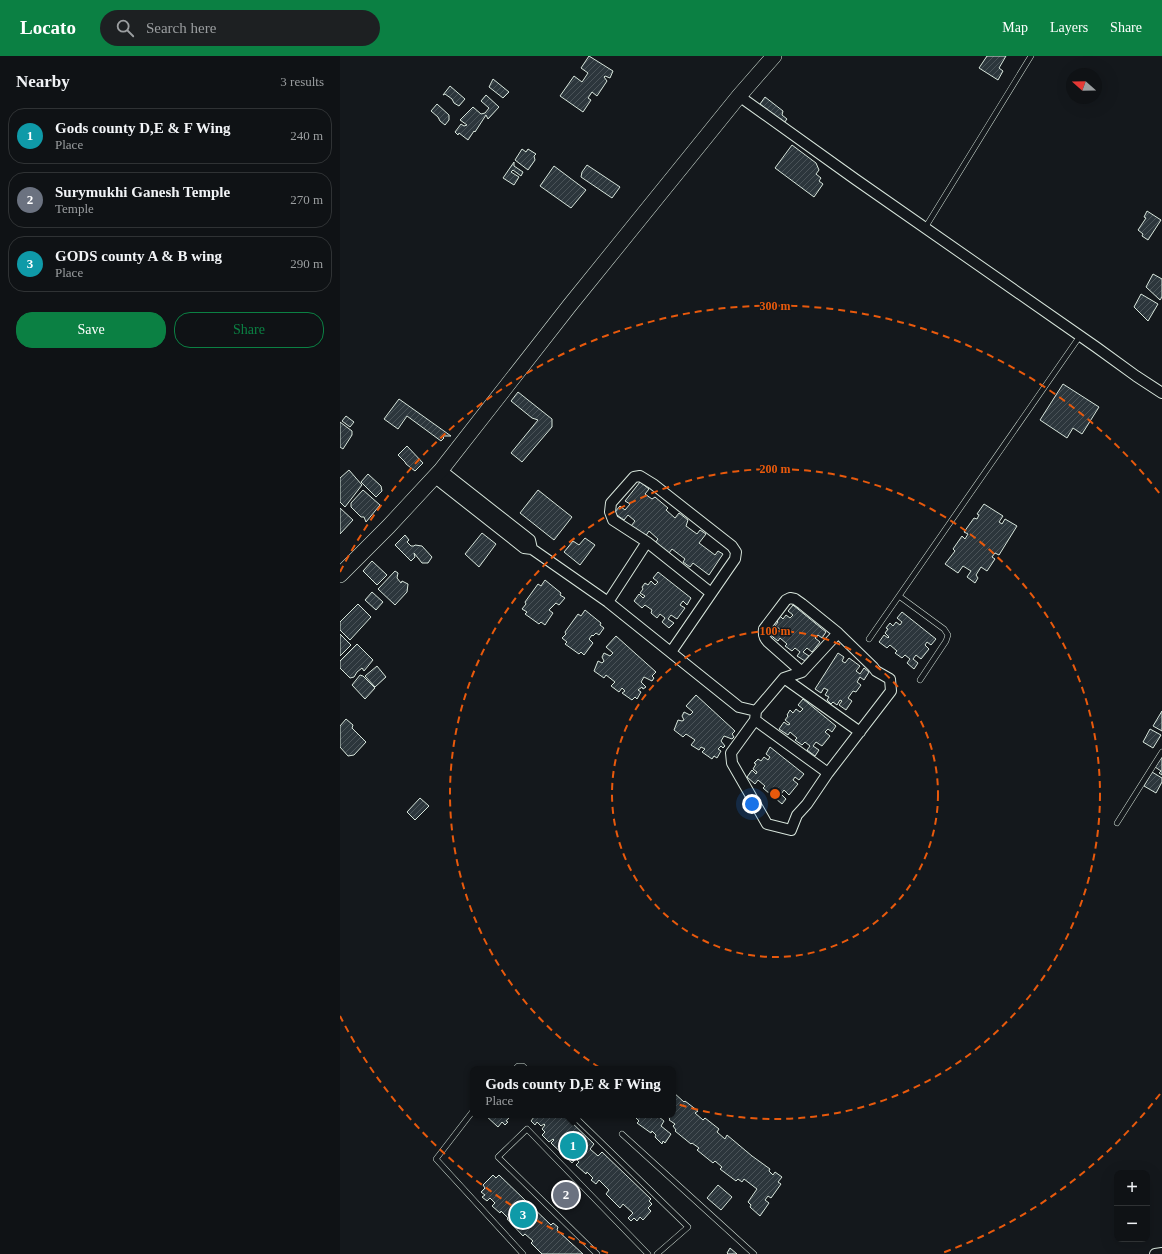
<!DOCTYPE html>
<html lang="en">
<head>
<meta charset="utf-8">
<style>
  body { margin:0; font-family:"Times New Roman",serif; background:#1d2022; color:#f1f3f6 }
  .controls { position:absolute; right:12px; bottom:12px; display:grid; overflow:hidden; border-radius:8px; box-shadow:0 4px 16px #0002 }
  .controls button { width:36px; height:36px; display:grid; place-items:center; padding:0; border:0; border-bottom:1px solid #2f3234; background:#0f1215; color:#f1f3f6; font:20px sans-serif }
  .compass { position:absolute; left:726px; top:12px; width:36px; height:36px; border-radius:50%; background:#0f1215; box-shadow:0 4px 16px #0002; rotate:290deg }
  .you { position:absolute; left:412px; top:748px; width:14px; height:14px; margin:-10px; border:3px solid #fff; border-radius:50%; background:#1a73e8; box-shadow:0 0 0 6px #1a73e833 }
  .badge { display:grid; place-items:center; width:26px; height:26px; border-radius:50%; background:#0b8043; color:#fff; font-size:13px; font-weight:700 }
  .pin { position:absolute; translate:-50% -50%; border:2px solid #fff; box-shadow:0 1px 4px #0006 }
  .popup { position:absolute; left:130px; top:1010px; width:206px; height:52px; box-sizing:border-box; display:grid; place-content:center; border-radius:8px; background:#0f1215; filter:drop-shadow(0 1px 3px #0005); font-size:13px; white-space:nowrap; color:#9b9ea0 }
  .popup b { font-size:15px; color:#f1f3f6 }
  .popup::after { content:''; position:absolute; left:50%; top:100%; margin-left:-8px; border:8px solid transparent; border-top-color:#0f1215 }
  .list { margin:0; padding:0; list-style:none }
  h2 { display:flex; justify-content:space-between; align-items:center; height:52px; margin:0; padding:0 16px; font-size:17px }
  h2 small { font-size:13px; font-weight:400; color:#9b9ea0 }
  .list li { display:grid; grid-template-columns:26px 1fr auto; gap:12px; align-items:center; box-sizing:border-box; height:56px; margin:0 8px 8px; padding:0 8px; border:1px solid #2f3234; border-radius:16px }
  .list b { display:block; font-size:15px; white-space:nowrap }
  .list p { margin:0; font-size:13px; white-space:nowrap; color:#9b9ea0 }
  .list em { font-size:13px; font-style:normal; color:#9b9ea0 }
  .actions { display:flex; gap:8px; padding:12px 16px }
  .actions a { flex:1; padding:9px 0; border:1px solid #0b8043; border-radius:16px; text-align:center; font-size:14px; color:#0b8043 }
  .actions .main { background:#0b8043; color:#fff }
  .icon { flex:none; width:22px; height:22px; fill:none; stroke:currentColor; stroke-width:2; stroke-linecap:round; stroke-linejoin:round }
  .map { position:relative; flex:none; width:822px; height:1198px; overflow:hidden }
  header { display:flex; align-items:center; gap:24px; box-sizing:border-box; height:56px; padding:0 20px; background:#0b8043; color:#fff }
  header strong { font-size:19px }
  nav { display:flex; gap:22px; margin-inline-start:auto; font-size:14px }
  .search { width:280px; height:36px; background:#1d2022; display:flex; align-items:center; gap:10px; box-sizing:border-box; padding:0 14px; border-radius:22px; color:#9b9ea0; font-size:15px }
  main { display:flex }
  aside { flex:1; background:#0f1215 }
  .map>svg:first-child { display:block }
</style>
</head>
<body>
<header>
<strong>Locato</strong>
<div class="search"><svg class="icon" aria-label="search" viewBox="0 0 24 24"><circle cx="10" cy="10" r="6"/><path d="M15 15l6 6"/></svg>Search here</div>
<nav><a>Map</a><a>Layers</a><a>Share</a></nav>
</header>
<main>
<aside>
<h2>Nearby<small>3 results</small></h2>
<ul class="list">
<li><span class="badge" style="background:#0f9aa8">1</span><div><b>Gods county D,E &amp; F Wing</b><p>Place</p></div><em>240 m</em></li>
<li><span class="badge" style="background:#6b7280">2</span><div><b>Surymukhi Ganesh Temple</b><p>Temple</p></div><em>270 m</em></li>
<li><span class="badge" style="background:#0f9aa8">3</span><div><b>GODS county A &amp; B wing</b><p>Place</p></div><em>290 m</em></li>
</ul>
<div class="actions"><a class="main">Save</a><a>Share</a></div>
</aside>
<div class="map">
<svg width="822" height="1198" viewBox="0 0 822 1198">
  <defs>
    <pattern id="building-hatch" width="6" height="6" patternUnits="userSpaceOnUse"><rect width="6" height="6" fill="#2c363c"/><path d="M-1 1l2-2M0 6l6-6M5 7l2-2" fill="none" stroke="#4a5358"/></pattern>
  </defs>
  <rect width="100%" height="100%" fill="#14181c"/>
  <path fill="url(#building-hatch)" stroke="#d8e6dc" d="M249,0l24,15 -3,7 -5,-2 -1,1 3,4 -10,15 -5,-4 -4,6 3,2 -8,12 -23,-16 14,-20 8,6 6,-9 -7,-5z
    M647,0h19l-7,12 4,3 -5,9 -19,-12z
    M153,23l16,13 -6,6 -14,-11z
    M110,30l15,13 -6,7 -5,-3 -2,-4 -7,-5 -2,1z
    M146,39l13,12 -11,12 -2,-4 -11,17 -1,-1 -6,9 -9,-7 -1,2 -3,-3 6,-8 3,2 3,-1 -7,-5 13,-13 8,7 4,-1 4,-5 -8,-7z
    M425,41l18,14 -1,4 5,4 -3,4 -24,-19z
    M97,48l12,11v5l-4,5 -5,-4 -2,-4 -7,-6z
    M452,89l24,18 3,7 -3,4 5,4 -2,3 4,3 -9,13 -39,-29z
    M182,93l4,3 2,-3 8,5 -2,2 1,4 -7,10 -13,-10z
    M174,106v4l9,6 -2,4 -8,-6 -2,2 8,5 -5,8 -11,-7z
    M247,109l33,22 -8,11 -31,-21 1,-5z
    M214,110l32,24 -15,18 -31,-22z
    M807,155l14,9 -13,20 -6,-4 1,-2 -5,-4 8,-12 -2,-1z
    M813,218l9,5v18l-2,3 -14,-13z
    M801,238l17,10 -10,17 -14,-14z
    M723,328l36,23 -17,27 -9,-6 -6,10 -27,-18z
    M178,336l34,27v8l-30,35 -11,-9 27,-33 -6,-2 -21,-17z
    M59,343l52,37h-9l2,2 -3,3 -34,-25 -9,13 -14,-10z
    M6,360l8,6 -4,5 -8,-6z
    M0,366l12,9v4l-9,14 -3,-2z
    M67,390l16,17 -8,8 -9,-7 -1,-2 -7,-7z
    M9,414l13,15 -17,22 -5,-5v-24z
    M28,418l13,12 1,5 -6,6 -15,-15z
    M300,426l9,7 -4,5 7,5 3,-2 13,11 -2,2 9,8 4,-5 9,7 -2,6 11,8 3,-4 6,4 -7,9 16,12 3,-4 5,3 -14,21 -16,-12 -3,4 -7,-5 2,-3 -13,-10 -3,4 -14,-10 3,-4 -9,-8 -4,6 -14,-11 4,-5 -7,-6 -4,5 -10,-7 6,-7 5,4 5,-6 -5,-3z
    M23,434l17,15 -14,17 -2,-5h-3l-10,-10v-4z
    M198,434l34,27 -18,23 -34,-27z
    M644,448l19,12 -4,6 3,2 3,-5 12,7 -18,29 -4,-2 -3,4 3,2 -8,12 -6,-4 -5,8 2,3 -3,5 -8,-6 4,-6 -8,-5 -5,7 -13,-9 10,-13 -2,-2 9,-13 3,3 3,-5 -4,-2 10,-14 3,1 2,-4 -2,-1z
    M0,452l13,12 -13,14z
    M142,477l14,11 -17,23 -14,-13z
    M65,479l4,5 -2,2 4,4h3l1,-1 7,1 10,11 -4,6h-6l-8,-10 1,4 -4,4 -16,-16z
    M245,482l10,7 -15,20 -16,-13 9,-11 6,4z
    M32,505l15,14 -10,10 -14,-14z
    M55,515l3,2 -1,5 4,5 1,-2 6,3 -1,8 -12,13 -17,-16z
    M318,516l33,26 -4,7 -4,-4 -3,4 5,3 -8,11 -6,-4 -3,4 6,4 -5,5 -7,-6 3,-4 -5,-4 -3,4 -6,-5 1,-3 -7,-5 -3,3 -8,-7 5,-7 4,4 2,-2 -5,-3 3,-4 -1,-2 3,-4 3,2 3,-4 4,4 3,-3 -5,-4z
    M205,524l16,13 -1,2 5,3 -6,7 -3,-2 -7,7 4,3 -8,12 -4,-3 -2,2 -14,-10 2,-2 -5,-3 4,-5 -1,-2 13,-18 3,2z
    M32,536l11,10 -7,8 -11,-10z
    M18,548l13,13 -21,23 -10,-10v-8z
    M453,549l33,27 -4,6 -4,-3 -3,3 5,4 -8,10 -5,-4 -4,4 6,4 -4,5 -8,-5 3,-4 -5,-4 -3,3 -7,-5 2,-2 -7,-6 -2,3 -9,-7 5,-6 4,3 2,-2 -5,-3 3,-4 -1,-1 3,-5 3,3 3,-4 4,3 3,-3 -5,-4z
    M245,554l16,13 -1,2 4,3 -5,7 -3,-2 -3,3 -1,-1 -3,4 4,4 -9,12 -3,-3 -2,2 -14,-10 2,-2 -5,-4 4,-4 -1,-2 13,-18 3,2z
    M562,556l34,27 -5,6 -4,-3 -2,3 4,4 -8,10 -5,-4 -3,4 5,4 -4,6 -7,-6 3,-4 -5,-4 -3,3 -7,-5 2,-2 -7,-6 -3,3 -8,-6 5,-7 4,3 1,-1 -4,-4 3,-4 -2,-1 4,-5 3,3 3,-4 4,3 2,-3 -5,-4z
    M0,578l11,11 -11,11z
    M276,580l40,36 -4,4 2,2 -2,3 -8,-4 -3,5 5,5 -3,2 -1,-2 -4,3 3,2 -4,7 -2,-2 -3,3 -10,-7 3,-2 -3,-3 -3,4 -8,-6 4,-4 -9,-7 -2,3 -10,-7 4,-10 4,2 2,-2 -2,-4 2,-4 6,3 3,-3 -7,-6z
    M17,588l16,16 -9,11 -2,-3 -5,4 -3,5 -4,1 -10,-10v-7z
    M498,597l6,4 -2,4 3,2 4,-5 11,8 -4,5 4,3 4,-6 5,4 -5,8 -4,-3 -3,5 4,3 -5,7 -3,-1 -5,7 4,3 -6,9 -7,-5 3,-4 -2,-1 -3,5 -4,-3 -2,2 -4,-4 2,-3 -4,-2 3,-5 -4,-2 -3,5 -6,-4z
    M37,610l9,11 -11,10 -10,-11z
    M20,619l3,1 12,12 -10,11 -13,-14z
    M356,639l39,36 -3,3 2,3 -2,2 -8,-3 -3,5 4,5 -2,2 -2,-2 -3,3 3,2 -4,7 -3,-2 -2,3 -10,-7 3,-3 -4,-2 -2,3 -8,-5 4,-5 -9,-6 -3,3 -9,-7 4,-10 4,1 2,-1 -2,-4 2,-4 6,3 3,-3 -7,-6z
    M463,643l33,27 -4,6 -4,-3 -3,3 5,4 -8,10 -6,-4 -3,4 6,4 -4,6 -8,-6 3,-4 -5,-4 -3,3 -7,-5 2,-2 -7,-6 -2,3 -9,-6 5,-7 4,3 2,-1 -5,-4 3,-4 -1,-1 3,-5 3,3 3,-4 4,3 3,-3 -5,-4z
    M822,655v20l-9,-5z
    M6,663l7,6 -1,3 14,14 -12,13 -6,1 -8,-9v-21z
    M810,673l11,6 -8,13 -10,-6z
    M430,691l34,27 -5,6 -4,-3 -2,3 5,4 -9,11 -5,-5 -3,4 5,5 -4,5 -7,-6 3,-4 -5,-4 -3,4 -7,-6 2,-2 -7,-6 -3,4 -8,-7 5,-7 4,4 1,-2 -4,-3 3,-5 -2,-1 4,-4 3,2 3,-4 4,3 2,-3 -4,-3z
    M822,701v18l-3,-2 2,-2 -6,-4z
    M812,716l10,6v4l-6,11 -12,-7z
    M80,742l9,8 -14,14 -8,-8z
    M333,1036l11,10 1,-1 13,10 -3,2 8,7 2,-2 14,11 -2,3 8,7 2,-4 25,21 18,13 -1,2 4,4 2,-3 7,5 -4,5 3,2 -10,14 -3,-2 -3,4 4,3 -9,13 -10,-9 1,-2 -3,-3 9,-13 -13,-10 -2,3 -4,-3 -2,2 -16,-12 2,-2 -7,-6 -2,2 -16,-13 2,-2 -7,-5 -1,1 -16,-13 1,-1 -3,-4 2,-2 -6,-4 1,-1 -4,-4h7z
    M145,1059h27l-6,6 2,1 -3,3 -3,-3 -4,5z
    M192,1059h38l1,1 -3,3 26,25 -4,5 8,7 4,-4 49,47 -2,2 3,3 -4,4 3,3 -8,9 -3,-3 -3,4 -3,-3 -3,3 -3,-3 5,-5 -10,-9 -3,4 -14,-14 3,-4 -10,-10 -3,4 -5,-4 2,-2 -6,-6 -1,2 -10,-9 3,-3 -3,-3 -4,4 -21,-20 3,-3 -1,-1 -4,3 -7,-7 3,-3 -3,-3 3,-4 -1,-1 -3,2 -4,-4 -2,3 -4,-4 3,-4z
    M298,1059h22l-1,2 5,4 -3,5 10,8 -6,9 -2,-2 -1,3 -7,-7 1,-2 -4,-4 -1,2 -14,-10 2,-2 -3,-3z
    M153,1119l3,3 3,-3 52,50 2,-2 5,4 -1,3 26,24h-41l-11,-11 2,-2 -8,-7 -2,2 -16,-17 1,-1 -7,-7 -1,2 -8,-7 3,-3 -5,-5 -3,3 -5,-4 3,-2 -4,-3 4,-4 -2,-3z
    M378,1129l14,12 -11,13 -14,-12z
    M226,1133l6,6 -6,6 -6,-6z
    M390,1192l7,6h-9l-1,-1z"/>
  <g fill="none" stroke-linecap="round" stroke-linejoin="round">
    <defs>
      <path id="lane" d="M585,172l106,-172
        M559,540l45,33 4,6 -2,6 -26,39
        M529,583l211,-303
        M777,767l45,-71
        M175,1013l3,-3h5l3,3
        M133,1055l-37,48 87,95
        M233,1059l115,112 -31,27
        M282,1078l132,120
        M257,1198l-99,-97 29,-28 121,125"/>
      <path id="street" d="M399,40l116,83 241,168 40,29 26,17
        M94,421l90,71 8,1 -2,-9 -5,-4 -84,-66
        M192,493l76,53 131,105 17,4
        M268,546l39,-60
        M331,596l57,-83 7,-10 1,-7 -4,-6 -79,-62 -13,-8 -6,1 -23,26 -1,9 3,8 34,22 64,51
        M462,616l-34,-30c-4,-4 -5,-7 -4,-13l22,-29 4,-2 5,1 7,5 36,29 35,34 3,4 14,8 1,12 -63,82 -21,31 -10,11 -6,15 -24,-6 -35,-61 -1,-10 24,-33 1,-9 28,-33 18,-6 36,-39
        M444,622l76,54
        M415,664l73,53
        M815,1198l7,-1"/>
      <path id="primary" d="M0,519l49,-49 52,-56 129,-165 169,-209 35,-40"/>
    </defs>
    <use href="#lane" stroke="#d8e6dc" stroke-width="6"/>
    <use href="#street" stroke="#d8e6dc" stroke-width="12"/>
    <use href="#primary" stroke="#d8e6dc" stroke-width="16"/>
    <use href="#lane" stroke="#14181c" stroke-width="5"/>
    <use href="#street" stroke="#14181c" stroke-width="10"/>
    <use href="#primary" stroke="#14181c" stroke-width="15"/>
  </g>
  <g fill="none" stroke="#e8590c" stroke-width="2" stroke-dasharray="7 5">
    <circle cx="435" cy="738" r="163"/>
    <circle cx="435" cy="738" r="325"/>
    <path d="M820 1038A488 488 0 0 1 602 1197M268 1197A488 488 0 0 1 0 960M0 516A488 488 0 0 1 820 438"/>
  </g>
  <circle cx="435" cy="738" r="6" fill="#e8590c" stroke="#14181c" stroke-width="2"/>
  <g font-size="12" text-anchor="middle" font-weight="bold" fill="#e8590c" stroke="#14181c" stroke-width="3" stroke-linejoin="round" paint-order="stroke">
    <text x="435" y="254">300 m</text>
    <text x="435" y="417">200 m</text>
    <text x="435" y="579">100 m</text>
  </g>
</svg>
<div class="controls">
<button>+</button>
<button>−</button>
</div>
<svg class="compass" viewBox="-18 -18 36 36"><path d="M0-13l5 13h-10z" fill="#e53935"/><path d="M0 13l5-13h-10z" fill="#9b9ea0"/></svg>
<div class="you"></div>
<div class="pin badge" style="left:233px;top:1090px;background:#0f9aa8">1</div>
<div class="popup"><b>Gods county D,E &amp; F Wing</b>Place</div>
<div class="pin badge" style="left:226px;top:1139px;background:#6b7280">2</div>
<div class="pin badge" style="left:183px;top:1159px;background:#0f9aa8">3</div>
</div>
</main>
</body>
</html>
